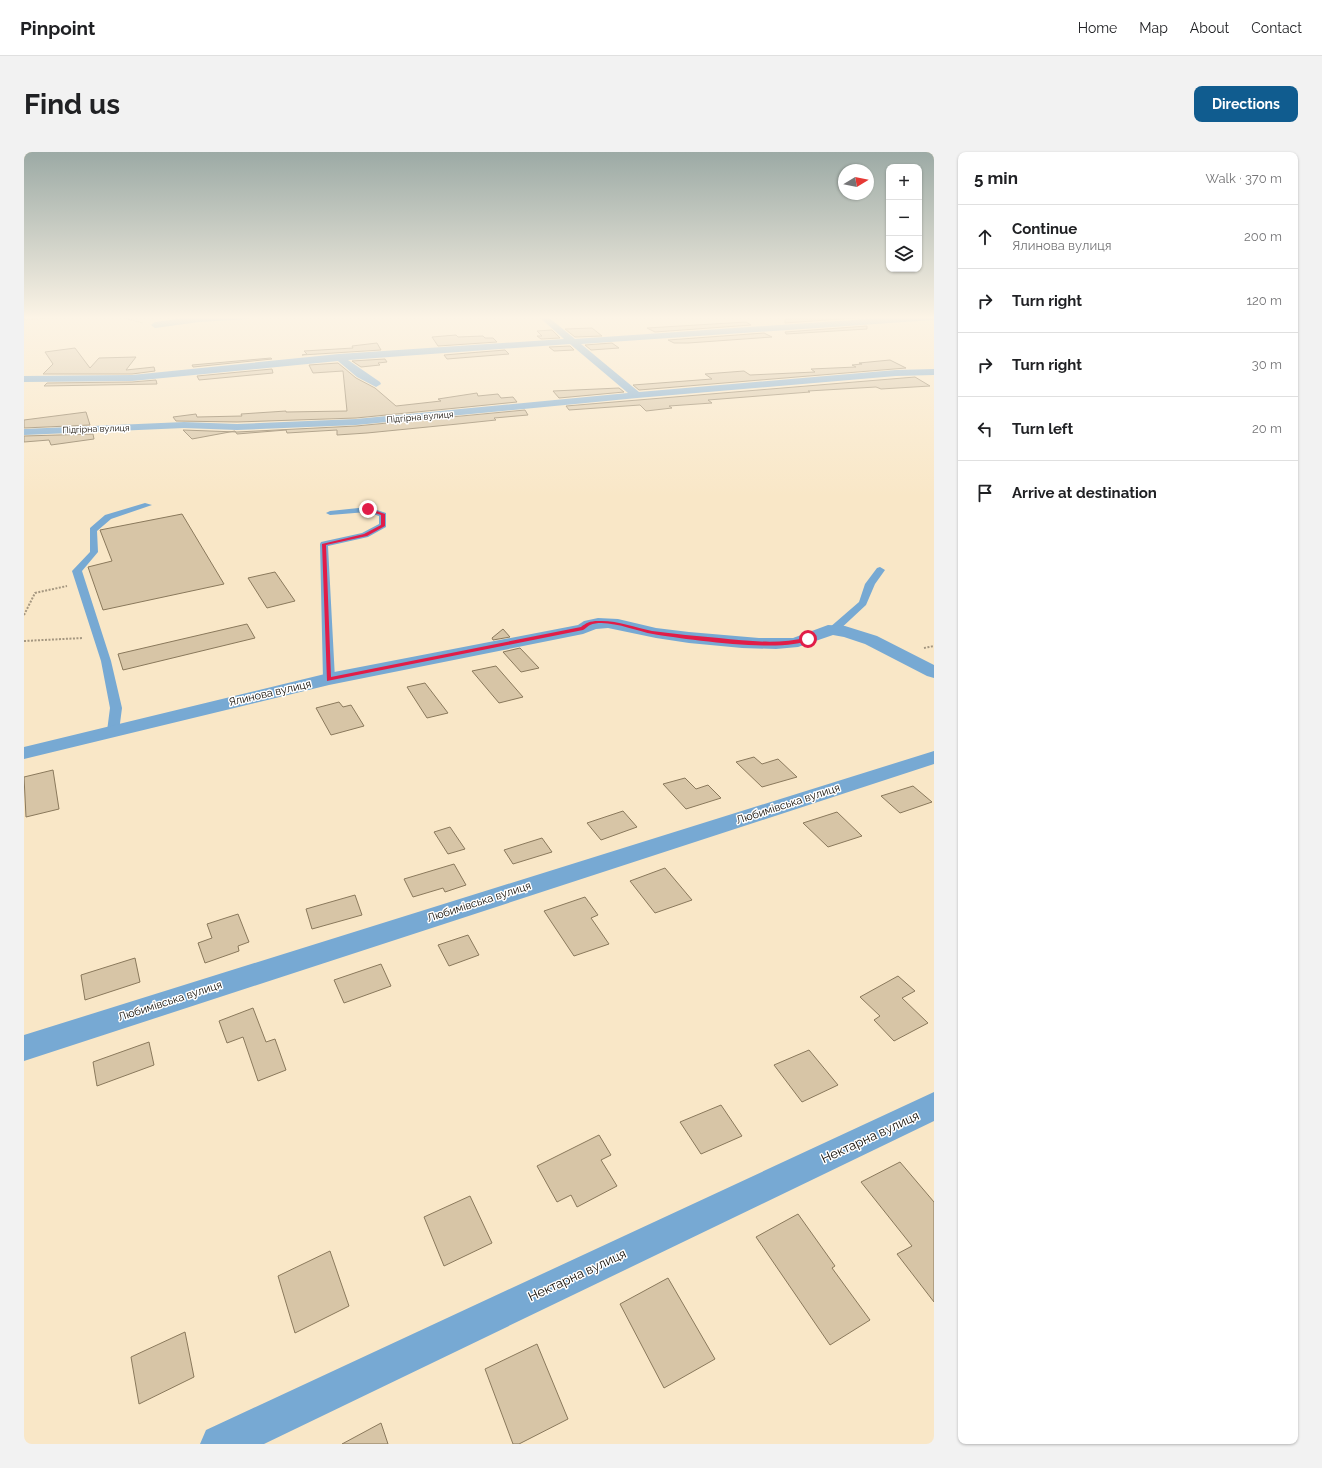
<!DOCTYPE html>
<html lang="en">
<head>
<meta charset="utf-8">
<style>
  body { margin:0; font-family:Raleway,sans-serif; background:#f2f2f2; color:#202124 }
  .controls { position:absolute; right:12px; top:12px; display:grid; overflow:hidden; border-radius:8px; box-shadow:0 1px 3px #0004 }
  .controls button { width:36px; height:36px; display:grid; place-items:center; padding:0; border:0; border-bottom:1px solid #e0e0e0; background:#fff; color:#202124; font:20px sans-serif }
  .compass { position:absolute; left:814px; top:12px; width:36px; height:36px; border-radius:50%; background:#fff; box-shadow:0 1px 3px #0004; rotate:80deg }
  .stop { position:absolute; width:12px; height:12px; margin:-9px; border:3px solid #e11d48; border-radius:50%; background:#fff }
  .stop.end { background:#e11d48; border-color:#fff; box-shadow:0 1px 4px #0008 }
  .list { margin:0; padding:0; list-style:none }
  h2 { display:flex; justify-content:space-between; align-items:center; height:52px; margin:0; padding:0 16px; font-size:17px }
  h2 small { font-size:13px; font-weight:400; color:#757577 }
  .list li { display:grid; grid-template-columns:26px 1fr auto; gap:12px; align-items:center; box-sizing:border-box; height:64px; padding:0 16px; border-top:1px solid #e0e0e0 }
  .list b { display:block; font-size:15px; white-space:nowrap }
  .list p { margin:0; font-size:13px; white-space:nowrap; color:#757577 }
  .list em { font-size:13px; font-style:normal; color:#757577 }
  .icon { flex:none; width:22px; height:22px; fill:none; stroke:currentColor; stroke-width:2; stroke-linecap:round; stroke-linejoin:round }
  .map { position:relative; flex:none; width:910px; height:1292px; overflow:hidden; border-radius:8px }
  header { display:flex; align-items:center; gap:24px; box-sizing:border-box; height:56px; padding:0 20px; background:#fff; border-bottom:1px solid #e0e0e0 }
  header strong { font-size:19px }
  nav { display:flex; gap:22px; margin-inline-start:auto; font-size:14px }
  .intro { display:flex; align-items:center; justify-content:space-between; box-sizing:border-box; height:96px; padding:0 24px }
  h1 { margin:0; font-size:28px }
  .button { padding:10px 18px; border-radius:8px; background:#105c8f; color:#fff; font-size:14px; font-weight:700 }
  main { display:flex; gap:24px; padding:0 24px }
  aside { flex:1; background:#fff; border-radius:8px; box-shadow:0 1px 3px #0004 }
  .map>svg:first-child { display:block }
</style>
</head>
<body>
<header>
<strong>Pinpoint</strong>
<nav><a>Home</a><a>Map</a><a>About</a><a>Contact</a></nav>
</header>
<div class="intro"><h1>Find us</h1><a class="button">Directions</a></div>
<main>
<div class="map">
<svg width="910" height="1292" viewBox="0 0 910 1292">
  <rect width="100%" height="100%" fill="#f9e7c7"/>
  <path fill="#d7c5a6" stroke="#8a795c" d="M803,164l40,1 -82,6v-4z
    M722,170l5,3 -96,7 -8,-4z
    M843,174v3l-81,5 -1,-2z
    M568,176l10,8 -27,1 -10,-8z
    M528,178l8,8 -19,1 -4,-3h5l-5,-5z
    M740,181l8,4 -84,6h-14l-6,-3z
    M432,183l2,2 25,-1 2,2h8l4,4 -59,4 -6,-9z
    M353,191l4,7 -79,5 5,-1 -3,-3 49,-3 -1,-2z
    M588,191l7,5 -28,2 -6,-5z
    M546,194l4,4 -20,1 -5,-4z
    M51,196l15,20 9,-10 37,-1 -10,13 28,-3 1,4 -23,3h-89l10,-10 -8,-12z
    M481,198l4,4 -62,5 -3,-4z
    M247,206l1,1 -79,8 -1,-2z
    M361,207l2,3 -9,1 2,2 -19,2 -9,-6z
    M866,208l16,8 -267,22 -6,-5 79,-6 -7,-5 39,-3 6,4 65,-3 -4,-3 45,-2 -4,-2 10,-1 -3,-1z
    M314,211l18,15 19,10 21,18 45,-5 -3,-2 39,-6 1,3 20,-2 3,4 12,-1 4,5 -161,16 -119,4 -61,-1 -3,-4 23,-3 1,3 45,-1 -1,-2 45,-3v1l61,-1 -4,-40 -30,2 -4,-8z
    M248,217l1,4 -74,7 -2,-4z
    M891,225l15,9 -49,3 -5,-2 -68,4 2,1 -102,8 4,3 -43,3 3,2 -26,3 -6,-6 -71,5 -3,-4z
    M132,228l1,4 -113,2 3,-3 85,-1z
    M595,236l5,4 -65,6 -6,-7z
    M501,258l3,5 -34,3 2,2 -38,4 -91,9 -30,2v-5l-50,3 -1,-3 -49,4 -2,-3 -43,8 -9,-9 54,2 119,-6z
    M62,260l4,13 -66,3v-8z
    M69,282l1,5 -43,6 -2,-5 -25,2v-6z
    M158,362l42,70 -121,26 -15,-43 24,-6 -12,-31z
    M251,420l20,29 -28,7 -19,-30z
    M223,472l8,14 -132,32 -5,-16z
    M479,477l7,8 -17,3 -1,-2z
    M496,496l19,20 -18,4 -18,-20z
    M472,514l27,31 -24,6 -27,-32z
    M401,531l23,30 -21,5 -20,-31z
    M315,550l4,5 8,-2 13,21 -33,9 -15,-27z
    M730,605l8,7 16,-5 19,18 -35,10 -26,-25z
    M29,618l6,39 -33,8 -2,-40z
    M661,626l11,11 12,-4 13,13 -35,11 -23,-25z
    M889,634l19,16 -32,11 -19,-17z
    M599,659l14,16 -36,13 -14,-17z
    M813,660l25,24 -34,11 -25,-24z
    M426,675l15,22 -17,5 -14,-22z
    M518,686l10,14 -39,12 -9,-14z
    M430,712l12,21 -21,7 -2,-4 -30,9 -9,-18z
    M641,716l27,32 -37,13 -25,-32z
    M331,743l7,20 -50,14 -6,-20z
    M561,745l13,18 -7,3 18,26 -35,12 -30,-45z
    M214,762l11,28 -11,4 1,5 -34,12 -7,-20 14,-5 -5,-14z
    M444,783l11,20 -30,11 -11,-21z
    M111,806l5,24 -55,18 -4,-25z
    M357,812l10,22 -47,17 -10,-23z
    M874,824l17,15 -13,7 26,25 -34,18 -20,-21 6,-4 -20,-19z
    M229,856l13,34 9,-3 11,31 -28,11 -15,-44 -16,6 -8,-22z
    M125,890l5,23 -57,21 -4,-24z
    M785,898l29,35 -36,17 -28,-37z
    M697,953l21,31 -41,18 -21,-32z
    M575,983l12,20 -10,5 16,26 -40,21 -6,-12 -14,7 -20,-36z
    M876,1010l34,40v100l-37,-48 15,-8 -51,-64z
    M446,1044l22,47 -48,23 -20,-49z
    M774,1062l37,52 -3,2 38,52 -40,25 -74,-108z
    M306,1099l19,55 -54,27 -17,-57z
    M644,1126l47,81 -51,29 -44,-84z
    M161,1180l9,45 -55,27 -8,-47z
    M513,1192l31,75 -49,25h-6l-28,-75z
    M357,1271l7,21h-46z"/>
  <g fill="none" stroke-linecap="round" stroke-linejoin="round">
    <path stroke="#a59780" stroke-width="1" stroke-dasharray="1.5 1" stroke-linecap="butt" d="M92,164l27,7
      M0,168l51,-4"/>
    <path stroke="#a59780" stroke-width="2" stroke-dasharray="2 1.5" stroke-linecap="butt" d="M0,463l11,-22 32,-7
      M0,489l59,-3
      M900,496l10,-2"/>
    <path fill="#77a9d3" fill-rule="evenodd" d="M121,351l7,2 -41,14 -14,12 1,21 -16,19 29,90 11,47 -3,23 -6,4 -6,-4 3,-23 -9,-47 -29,-90 18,-19v-24l15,-13z
      M344,355l18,6v14l-18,10 -40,9 7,133 -6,3 -6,-3 -3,-135 1,-2 41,-9 17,-9v-8l-12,-4 -37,3 -4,-2 4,-2z
      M856,415l5,3 -10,14 -9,21 -29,27h-8l-1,-2 1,-2 30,-26 6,-18 12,-16z"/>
    <path fill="#77a9d3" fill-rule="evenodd" d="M175,164h54l-4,3 -50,3 -44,6 -4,-3 4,-3z
      M514,164h9l28,23 335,-23h24v4l-353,24 58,48 257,-22 38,-1v6l-38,1 -259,22 -281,27 -119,5 -53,-2 -160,7v-6l160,-7 53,2 119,-5 272,-26 -58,-49 -222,16 32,22 1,2 -5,3 -19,-10 -19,-16 -206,20 -108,1v-6l108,-1 207,-21 225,-15z
      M574,466l20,1 38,9 33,4 70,6h34l35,-13 17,1 32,10 57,29v13l-7,-2 -62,-32 -21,-7 -11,-2 -35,12 -22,2 -34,-1 -53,-5 -33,-5 -48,-10 -12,1 -13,5 -254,51 -305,74v-12l305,-74 249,-48 6,-4z
      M910,599v13l-910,297v-26z
      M910,940v29l-670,323h-64l6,-14z"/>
  </g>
  <linearGradient id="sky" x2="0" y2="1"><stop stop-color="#9caaa5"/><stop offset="0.48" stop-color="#fcf4e6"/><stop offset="1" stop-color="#fcf4e6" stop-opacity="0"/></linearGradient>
  <rect width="910" height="345" fill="url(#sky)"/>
  <path fill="#e11d48" d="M344,356l17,6v12l-18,10 -41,9 5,132 250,-50c5,-4 9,-6 17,-6 18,-1 36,6 54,10 22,3 45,5 67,7 30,3 60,7 89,-1l2,2c-23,15 -127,0 -157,-5 -17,-3 -47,-16 -63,-9 -2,1 -5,4 -7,5l-256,51 -5,-137 42,-10 17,-9v-10l-15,-5z"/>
  <g text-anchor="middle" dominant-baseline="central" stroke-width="3" stroke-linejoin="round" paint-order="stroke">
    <g font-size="9" fill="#110b03" stroke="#fff">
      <text transform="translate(396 265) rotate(-5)">Підгірна вулиця</text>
      <text transform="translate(72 277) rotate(-2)">Підгірна вулиця</text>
    </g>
    <g font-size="11" fill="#110b03" stroke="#fff">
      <text transform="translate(246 541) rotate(-13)">Ялинова вулиця</text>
      <text transform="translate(764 652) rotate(-18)">Любимівська вулиця</text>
      <text transform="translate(455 750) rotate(-18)">Любимівська вулиця</text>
      <text transform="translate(146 849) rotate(-18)">Любимівська вулиця</text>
    </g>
    <g font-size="13" fill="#110b03" stroke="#fff">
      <text transform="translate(846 985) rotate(-25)">Нектарна вулиця</text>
      <text transform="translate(553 1123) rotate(-25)">Нектарна вулиця</text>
    </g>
  </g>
</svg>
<div class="controls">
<button>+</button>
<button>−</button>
<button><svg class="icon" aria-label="layers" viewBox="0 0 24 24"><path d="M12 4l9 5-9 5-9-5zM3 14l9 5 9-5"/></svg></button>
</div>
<svg class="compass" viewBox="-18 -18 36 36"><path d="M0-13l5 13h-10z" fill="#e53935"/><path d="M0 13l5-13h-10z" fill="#757577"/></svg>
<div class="stop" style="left:784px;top:487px"></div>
<div class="stop end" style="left:344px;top:357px"></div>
</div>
<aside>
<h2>5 min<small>Walk · 370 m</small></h2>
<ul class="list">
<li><svg class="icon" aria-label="ahead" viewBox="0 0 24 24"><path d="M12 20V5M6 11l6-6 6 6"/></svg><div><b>Continue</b><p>Ялинова вулиця</p></div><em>200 m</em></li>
<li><svg class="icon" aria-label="right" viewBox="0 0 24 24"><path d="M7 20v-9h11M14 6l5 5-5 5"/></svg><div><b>Turn right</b></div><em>120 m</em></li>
<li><svg class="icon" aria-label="right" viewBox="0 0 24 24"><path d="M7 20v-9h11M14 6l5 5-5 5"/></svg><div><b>Turn right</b></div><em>30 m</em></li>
<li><svg class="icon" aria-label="left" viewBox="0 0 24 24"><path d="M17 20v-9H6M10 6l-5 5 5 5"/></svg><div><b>Turn left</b></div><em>20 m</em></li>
<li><svg class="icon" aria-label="arrive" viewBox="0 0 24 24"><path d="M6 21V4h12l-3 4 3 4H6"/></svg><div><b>Arrive at destination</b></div></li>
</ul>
</aside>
</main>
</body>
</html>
